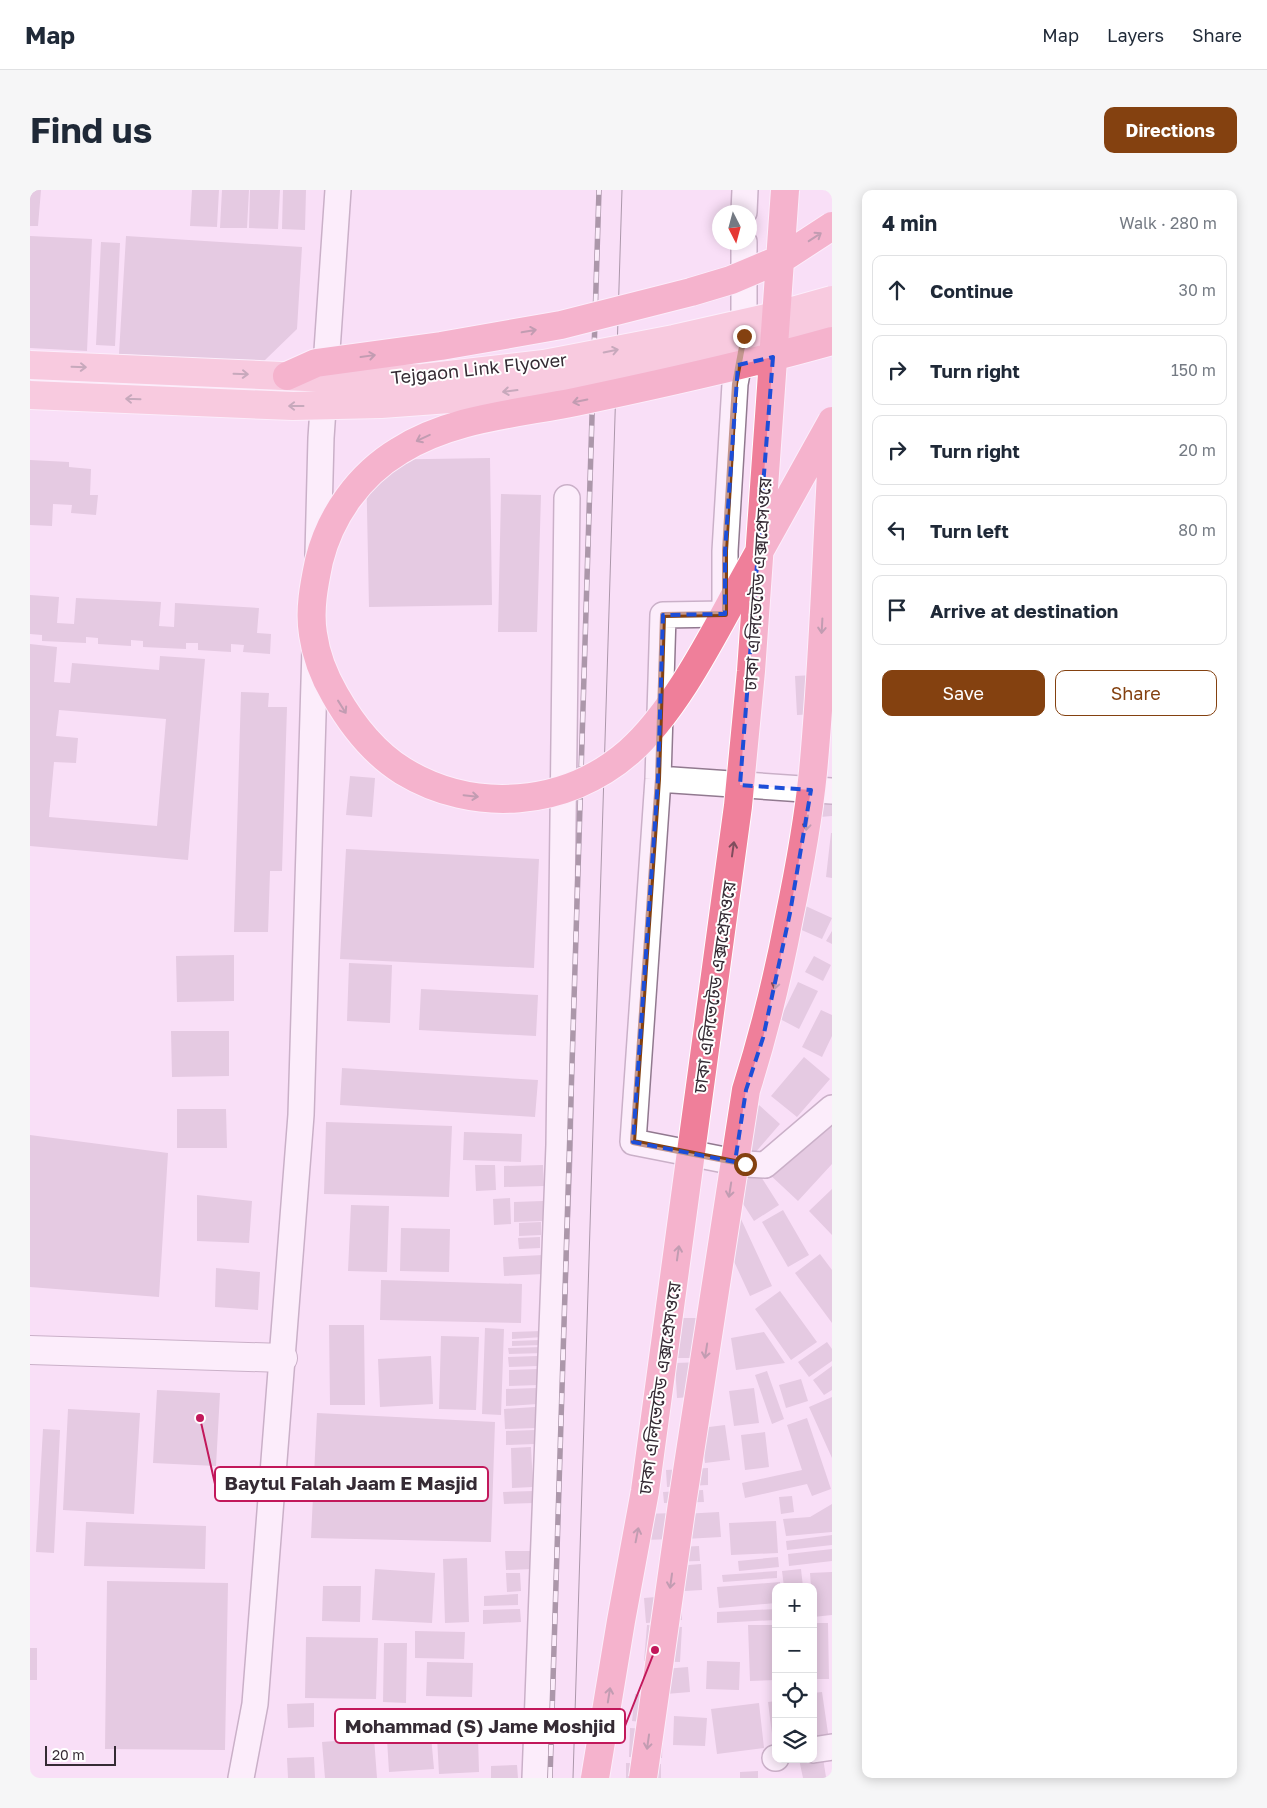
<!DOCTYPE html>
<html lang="en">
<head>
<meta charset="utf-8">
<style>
  body { margin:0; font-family:"Golos Text","Noto Sans Bengali",sans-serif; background:#f6f6f7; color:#1f2937 }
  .controls { position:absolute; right:15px; bottom:15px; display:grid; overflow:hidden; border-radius:10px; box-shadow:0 2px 12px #0003 }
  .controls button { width:45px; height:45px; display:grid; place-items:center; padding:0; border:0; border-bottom:1px solid #e0e1e3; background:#fff; color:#1f2937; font:25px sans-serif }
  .compass { position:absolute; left:682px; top:15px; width:45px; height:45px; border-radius:50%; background:#fff; box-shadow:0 2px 12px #0003; rotate:174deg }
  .scale { position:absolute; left:15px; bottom:12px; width:71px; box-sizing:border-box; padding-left:5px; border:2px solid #352b34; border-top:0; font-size:14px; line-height:18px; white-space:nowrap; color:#352b34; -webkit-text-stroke:4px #fff; paint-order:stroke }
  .stop { position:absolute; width:15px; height:15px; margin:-11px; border:4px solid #844110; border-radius:50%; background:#fff }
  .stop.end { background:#844110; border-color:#fff; box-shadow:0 1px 5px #0008 }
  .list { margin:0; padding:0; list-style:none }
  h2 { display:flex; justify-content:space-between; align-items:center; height:65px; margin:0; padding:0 20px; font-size:21px }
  h2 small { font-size:16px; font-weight:400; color:#747a83 }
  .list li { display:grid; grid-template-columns:32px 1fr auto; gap:15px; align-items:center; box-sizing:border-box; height:70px; margin:0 10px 10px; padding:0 10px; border:1px solid #e0e1e3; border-radius:10px }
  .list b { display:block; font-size:19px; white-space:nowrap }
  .list em { font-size:16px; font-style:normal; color:#747a83 }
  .actions { display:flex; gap:10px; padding:15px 20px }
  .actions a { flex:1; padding:11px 0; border:1px solid #844110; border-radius:10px; text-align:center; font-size:18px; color:#844110 }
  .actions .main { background:#844110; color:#fff }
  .icon { flex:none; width:28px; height:28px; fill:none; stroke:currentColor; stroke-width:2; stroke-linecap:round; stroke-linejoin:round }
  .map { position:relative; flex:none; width:802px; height:1588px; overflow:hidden; border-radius:10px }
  header { display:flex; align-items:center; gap:30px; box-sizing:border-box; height:70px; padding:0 25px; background:#fff; border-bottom:1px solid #e0e1e3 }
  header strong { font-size:24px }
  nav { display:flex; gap:28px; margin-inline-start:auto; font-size:18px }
  .intro { display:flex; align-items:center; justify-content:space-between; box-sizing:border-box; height:120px; padding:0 30px }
  h1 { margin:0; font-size:35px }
  .button { padding:12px 22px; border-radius:10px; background:#844110; color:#fff; font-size:18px; font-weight:700 }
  main { display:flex; gap:30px; padding:0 30px }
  aside { flex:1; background:#fff; border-radius:10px; box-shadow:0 2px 12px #0003 }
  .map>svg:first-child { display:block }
</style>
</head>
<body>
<header>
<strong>Map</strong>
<nav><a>Map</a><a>Layers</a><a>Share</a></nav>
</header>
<div class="intro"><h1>Find us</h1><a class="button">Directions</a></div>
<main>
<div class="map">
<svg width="802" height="1588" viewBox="0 0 802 1588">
  <rect width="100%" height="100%" fill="#f9dff7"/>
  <path fill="#ccb1c7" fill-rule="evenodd" d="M0,0h11l-3,36h-8z
    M162,0h27l-2,37 -27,-1z
    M192,0h27l-2,38h-27z
    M220,0h30l-2,39 -29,-1z
    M253,0h23l-1,40 -23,-1z
    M0,46l62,3 -5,112 -57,-3z
    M96,46l176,11 -5,82 -34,33 -144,-8z
    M71,52l19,1 -5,103 -19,-1z
    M460,268l2,147 -123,2 -3,-147z
    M0,270l39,2v5l22,2 -1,26h8l-2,20 -25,-2 1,-8 -19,-1 -1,22 -22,-1z
    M471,304l40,1 -4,137h-39z
    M0,405l29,2 -2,26 17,1 2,-26 85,4 -2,24 15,1 1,-24 84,5 -2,25 14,1 -1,20 -27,-2 1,-7 -13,-1v8l-33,-2v-7h-12v6l-43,-2v-6l-12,-1v6l-33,-2v-6l-12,-1v6l-44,-2v-6l-12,-1z
    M0,454l27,3 -3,35 16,1 2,-20 87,7 1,-14 45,3 -17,201 -158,-14zM29,520l107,9 -9,107 -108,-9 5,-55 22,1 2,-25 -22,-2z
    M784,485l3,39 -20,1 -2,-39z
    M211,502l28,1 -1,14h19l-5,164h-12l-2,61h-34z
    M320,586l25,2 -3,39 -26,-2z
    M802,604v22l-12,1 -3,-21z
    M801,643h1v45l-6,-1z
    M316,659l193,10 -5,109 -194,-9z
    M758,708l44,20 -10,21 -43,-19z
    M802,741v13l-6,-3z
    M204,765v46l-57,1 -1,-46z
    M784,766l17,9 -8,16 -18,-9z
    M319,773l43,2 -2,58 -43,-2z
    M768,792l20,9 -19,38 -19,-10z
    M391,799l117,6 -2,41 -117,-6z
    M791,820l11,5v21l-10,21 -20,-10z
    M141,841h58v45l-57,1z
    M774,867l26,22 -33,38 -26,-21z
    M312,878l196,12 -3,37 -195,-12z
    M729,915l21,19 -26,30 -21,-19z
    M147,919h49l1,39h-50z
    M802,925v49l-34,37 -31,-29z
    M296,932l126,4 -3,71 -125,-3z
    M434,942l58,2 -1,28 -58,-2z
    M0,945l138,18 -9,144 -129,-10z
    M445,975h20l1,25 -20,1z
    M513,975l1,21 -40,1v-21z
    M728,982l21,33 -25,16 -21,-33z
    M802,999v46l-23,-24z
    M167,1005l55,6 -3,42 -52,-2z
    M480,1008l1,26 -17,1 -1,-26z
    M513,1011v20l-29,1v-20z
    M704,1014l38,82 -22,10 -38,-82z
    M321,1015l38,1 -2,66 -39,-1z
    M753,1020l26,45 -21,12 -26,-45z
    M511,1032v13l-22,1v-13z
    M371,1038l49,1 -1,43 -49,-1z
    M510,1047v11l-21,1 -1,-11z
    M790,1064l12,16v53l-37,-50z
    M513,1065v19l-39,2 -1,-19z
    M186,1078l44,4 -2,38 -43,-3z
    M351,1090l141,4 -1,39 -141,-3z
    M750,1101l37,51 -26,18 -36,-51z
    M644,1128h39v40h-39z
    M299,1135h35l1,80h-35z
    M455,1138l19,1 -3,86 -19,-1z
    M512,1141l1,6 -31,2v-7z
    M734,1142l21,31 -49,7 -5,-32z
    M411,1146l38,1 -3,73 -37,-1z
    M511,1150v5l-29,1v-5z
    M797,1152l5,7v12l-23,16 -11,-15z
    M513,1157l1,6 -35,1 -1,-6z
    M401,1166l2,48 -53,3 -2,-48z
    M507,1166v10l-28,1 -1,-10z
    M673,1172l1,34 -27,2 -2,-35z
    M802,1176v24l-8,5 -11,-15z
    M509,1179v16l-30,1v-16z
    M737,1181l17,48 -12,5 -17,-49z
    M771,1189l7,22 -22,7 -7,-23z
    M507,1198l1,16 -32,2v-17z
    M724,1198l5,35 -25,3 -5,-35z
    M127,1200l63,3 -4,73 -63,-3z
    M802,1207v61l-23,-51z
    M505,1217l1,21 -31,1 -1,-20z
    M38,1219l72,4 -6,101 -71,-4z
    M287,1223l178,9 -4,120 -180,-4z
    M777,1228l24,71 -19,7 -5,-12 -62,14 -3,-15 60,-13 -15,-45z
    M695,1235l5,35 -25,3 -4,-35z
    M13,1239l17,1 -6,123 -18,-1z
    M505,1240v14l-29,1v-14z
    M735,1242l4,35 -24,3 -4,-35z
    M501,1257l2,40 -21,1 -1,-40z
    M678,1278v17l-41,2 -1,-17z
    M673,1300l1,12 -40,1 -1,-11z
    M504,1301v12l-30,1 -1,-12z
    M762,1306l2,16 -13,2 -2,-17z
    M802,1314v28l-46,4 -3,-17 27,-2z
    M689,1322l2,25 -36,2 -2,-25z
    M644,1323l1,26 -31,1v-26z
    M746,1331l2,32 -47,2 -2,-32z
    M56,1332l120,4 -1,43 -121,-3z
    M802,1345v10l-45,5 -1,-9z
    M669,1356l1,15 -38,1 -1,-14z
    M802,1359v12l-43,5 -1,-12z
    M475,1361h27v18l-26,1z
    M748,1367l1,10 -40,4 -1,-10z
    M437,1368l2,64 -24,1 -2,-64z
    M671,1374l1,26 -35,2 -2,-25z
    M345,1379l60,4 -3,50 -60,-3z
    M771,1379l2,18h-19l-2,-16z
    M747,1381v7l-54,4 -1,-7z
    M802,1382v43l-19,2v-30h-2l-1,-14z
    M476,1383h14l1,18 -14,1z
    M77,1391l121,2 -3,167 -120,-1z
    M750,1392v5h-4v16l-57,5 -2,-21z
    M293,1396h38l-1,36 -38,-1z
    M488,1404v11l-34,1v-10z
    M650,1405l2,25 -36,3 -2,-25z
    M490,1419l1,13 -38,2v-14z
    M746,1419v11l-59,3v-11z
    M783,1433h15l1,56h-16z
    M617,1435l35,2 -2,35 -36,-1z
    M718,1435h28v55l-26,1z
    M385,1441l50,1 -1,27 -49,-1z
    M276,1447l72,1 -2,61 -71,-1z
    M354,1453h23l-1,60 -23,-1z
    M0,1458h7v32h-7z
    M677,1471l33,1 -1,28 -33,-1z
    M397,1472l46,1 -1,34 -46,-1z
    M658,1477l2,25 -36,3 -2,-25z
    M792,1502l7,48 -16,2v-49z
    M605,1504l29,3 -3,27 -29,-3z
    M746,1511v40l-3,1 -5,-40z
    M284,1513v24l-26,1 -1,-24z
    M729,1513l5,45 -47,6 -6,-45z
    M644,1526l33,2 -2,28 -32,-1z
    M600,1538l33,2 -1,28 -33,-1z
    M401,1546l3,33 -45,3 -2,-33z
    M448,1546l1,36 -40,2 -2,-37z
    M344,1548l3,40h-52l-3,-36z
    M792,1562l4,25 6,-1v2h-29l-4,-19h14z
    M284,1567l1,21h-27l-1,-20z
    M596,1573l35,1v14h-35z
    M487,1575l1,13h-27v-12z
    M728,1581v7h-18v-6z"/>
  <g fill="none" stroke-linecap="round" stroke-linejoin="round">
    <defs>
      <path id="minor" d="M714,22l1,-22
        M714,52v94l-9,48 -10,167v63l-62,1 -5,164 -25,363 112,22 20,1 67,-57
        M288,364l3,-116 17,-248
        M628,589l174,12
        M783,1560l19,-3
        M745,1568h1
        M211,1588l14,-74 46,-589 14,-466
        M505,1588l24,-633 8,-647"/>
      <path id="tertiary" d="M0,1160l253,8"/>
    </defs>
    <use href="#minor" stroke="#91798f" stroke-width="28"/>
    <use href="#tertiary" stroke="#91798f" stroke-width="30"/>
    <use href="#minor" stroke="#fff" stroke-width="25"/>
    <use href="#tertiary" stroke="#fff" stroke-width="28"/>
    <path stroke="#4e424d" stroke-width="1" d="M543,1588l49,-1588"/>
    <defs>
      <path id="rail" d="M520,1588l49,-1588"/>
    </defs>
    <use href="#rail" stroke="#4e424d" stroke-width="5.5"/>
    <use href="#rail" stroke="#fff" stroke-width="4" stroke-dasharray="11" stroke-linecap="butt"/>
    <defs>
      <path id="primary-bridge" d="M0,175l321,14 72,-1 121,-14 130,-25 101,-23 57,-16
        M0,205l263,11 88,-2 82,-6 113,-15 99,-17 157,-38"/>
      <path id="motorway-bridge" d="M802,151c-85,24 -171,43 -257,61 -59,12 -124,16 -176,49 -40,24 -69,65 -80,110 -5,24 -10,49 -6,73 3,22 11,42 22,61 17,30 39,58 68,76 71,43 163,36 226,-19 45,-40 81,-111 110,-164 31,-56 62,-111 93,-167
        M257,186l29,-13 125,-17 120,-21 130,-33 40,-12 52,-22 49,-32
        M565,1588l26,-157 24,-130 93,-685 13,-135 34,-481
        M613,1588l39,-274 64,-414c18,-57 32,-114 43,-172 10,-48 19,-97 24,-146 10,-105 13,-211 19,-317"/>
    </defs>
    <use href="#primary-bridge" stroke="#fff" stroke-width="30" stroke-linecap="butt"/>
    <use href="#motorway-bridge" stroke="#fff" stroke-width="30" stroke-linecap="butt"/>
    <use href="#primary-bridge" stroke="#f5b2c2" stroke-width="28"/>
    <use href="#motorway-bridge" stroke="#ef7f9a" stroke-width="28"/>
  </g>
  <defs><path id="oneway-shaft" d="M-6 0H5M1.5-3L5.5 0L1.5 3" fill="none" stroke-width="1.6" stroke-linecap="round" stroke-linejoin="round" transform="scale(1.25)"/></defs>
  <g stroke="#7f4d5d">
    <use href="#oneway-shaft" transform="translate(785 47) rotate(-33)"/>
    <use href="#oneway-shaft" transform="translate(499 141) rotate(-10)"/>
    <use href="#oneway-shaft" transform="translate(338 166) rotate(-8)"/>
    <use href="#oneway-shaft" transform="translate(550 211) rotate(168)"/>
    <use href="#oneway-shaft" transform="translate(393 248) rotate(155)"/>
    <use href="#oneway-shaft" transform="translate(792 436) rotate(93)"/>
    <use href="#oneway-shaft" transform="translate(312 517) rotate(58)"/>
    <use href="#oneway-shaft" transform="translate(441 606) rotate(6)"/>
    <use href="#oneway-shaft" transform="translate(777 633) rotate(97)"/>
    <use href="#oneway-shaft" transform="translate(703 659) rotate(-82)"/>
    <use href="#oneway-shaft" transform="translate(746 792) rotate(102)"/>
    <use href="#oneway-shaft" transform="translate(700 1000) rotate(99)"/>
    <use href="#oneway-shaft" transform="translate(648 1063) rotate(-82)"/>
    <use href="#oneway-shaft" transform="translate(676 1161) rotate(99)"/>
    <use href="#oneway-shaft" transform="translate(607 1345) rotate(-79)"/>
    <use href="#oneway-shaft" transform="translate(641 1391) rotate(98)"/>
    <use href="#oneway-shaft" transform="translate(579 1505) rotate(-81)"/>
    <use href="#oneway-shaft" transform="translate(618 1552) rotate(98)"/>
  </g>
  <g stroke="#8b6874">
    <use href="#oneway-shaft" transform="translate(581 161) rotate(-11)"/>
    <use href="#oneway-shaft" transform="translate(49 177) rotate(2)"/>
    <use href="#oneway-shaft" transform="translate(211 184) rotate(2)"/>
    <use href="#oneway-shaft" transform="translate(480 201) rotate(173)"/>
    <use href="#oneway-shaft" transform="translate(103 209) rotate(-178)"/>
    <use href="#oneway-shaft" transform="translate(266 216) rotate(-180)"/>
  </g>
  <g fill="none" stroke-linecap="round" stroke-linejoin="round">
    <path stroke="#844110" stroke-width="6" d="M714,146l-9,48 -10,167v63l-62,1 -5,164 -25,363 112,22"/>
  </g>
  <path d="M0 0H802V1588H0ZM743,167l-33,428 71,5 -21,123 -27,125 -17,52 -11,72 -102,-20 25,-363 5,-164 62,-1v-63l13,-186z" fill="#f9dff7" fill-opacity=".55" fill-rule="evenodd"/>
  <path fill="none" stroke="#1d4ed8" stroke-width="4" stroke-dasharray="10 6" stroke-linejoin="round" d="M743,167l-33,428 71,5 -21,123 -27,125 -17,52 -11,72 -102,-20 25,-363 5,-164 62,-1v-63l13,-186z"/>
  <g text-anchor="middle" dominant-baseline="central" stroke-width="4" stroke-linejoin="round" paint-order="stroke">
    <g font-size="18" fill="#352b34" stroke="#fff">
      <text transform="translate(449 178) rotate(-6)">Tejgaon Link Flyover</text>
      <text transform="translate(727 394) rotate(-86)">ঢাকা এলিভেটেড এক্সপ্রেসওয়ে</text>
      <text transform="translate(684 797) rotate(-82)">ঢাকা এলিভেটেড এক্সপ্রেসওয়ে</text>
      <text transform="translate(629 1198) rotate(-82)">ঢাকা এলিভেটেড এক্সপ্রেসওয়ে</text>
    </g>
  </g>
  <path fill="none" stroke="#c2185b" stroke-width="2" d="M170 1228L185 1294M625 1460L595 1536"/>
  <g fill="#c2185b" stroke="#fff" stroke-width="2">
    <circle cx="170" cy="1228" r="5"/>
    <circle cx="625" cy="1460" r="5"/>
  </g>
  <g fill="#fff" stroke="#c2185b" stroke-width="2">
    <rect x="185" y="1277" width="273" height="34" rx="5"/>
    <rect x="305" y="1519" width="290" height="34" rx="5"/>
  </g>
  <g font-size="19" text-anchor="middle" font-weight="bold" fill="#352b34">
    <text x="321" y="1300">Baytul Falah Jaam E Masjid</text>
    <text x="450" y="1543">Mohammad (S) Jame Moshjid</text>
  </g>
</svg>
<div class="controls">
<button>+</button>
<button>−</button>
<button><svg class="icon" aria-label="locate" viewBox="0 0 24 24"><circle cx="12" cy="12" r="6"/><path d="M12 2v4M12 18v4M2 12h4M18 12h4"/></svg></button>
<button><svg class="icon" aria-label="layers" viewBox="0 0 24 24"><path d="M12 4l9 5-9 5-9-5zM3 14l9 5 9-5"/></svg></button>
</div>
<svg class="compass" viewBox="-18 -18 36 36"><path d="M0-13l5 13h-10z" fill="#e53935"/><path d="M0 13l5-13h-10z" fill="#747a83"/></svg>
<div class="scale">20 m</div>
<div class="stop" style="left:715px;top:974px"></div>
<div class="stop end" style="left:714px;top:146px"></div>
</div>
<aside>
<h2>4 min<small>Walk · 280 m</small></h2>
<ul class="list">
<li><svg class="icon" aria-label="ahead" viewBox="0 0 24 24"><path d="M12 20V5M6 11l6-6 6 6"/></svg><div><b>Continue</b></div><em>30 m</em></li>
<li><svg class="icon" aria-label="right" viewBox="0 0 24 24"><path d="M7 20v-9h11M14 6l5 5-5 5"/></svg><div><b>Turn right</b></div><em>150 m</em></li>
<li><svg class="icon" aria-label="right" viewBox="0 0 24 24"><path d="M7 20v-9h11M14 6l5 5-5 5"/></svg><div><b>Turn right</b></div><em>20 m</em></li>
<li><svg class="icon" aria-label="left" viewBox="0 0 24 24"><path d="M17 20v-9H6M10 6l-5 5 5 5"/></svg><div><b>Turn left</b></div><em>80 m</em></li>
<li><svg class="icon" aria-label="arrive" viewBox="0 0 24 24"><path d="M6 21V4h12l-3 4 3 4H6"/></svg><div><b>Arrive at destination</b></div></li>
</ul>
<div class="actions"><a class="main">Save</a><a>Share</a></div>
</aside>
</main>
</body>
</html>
